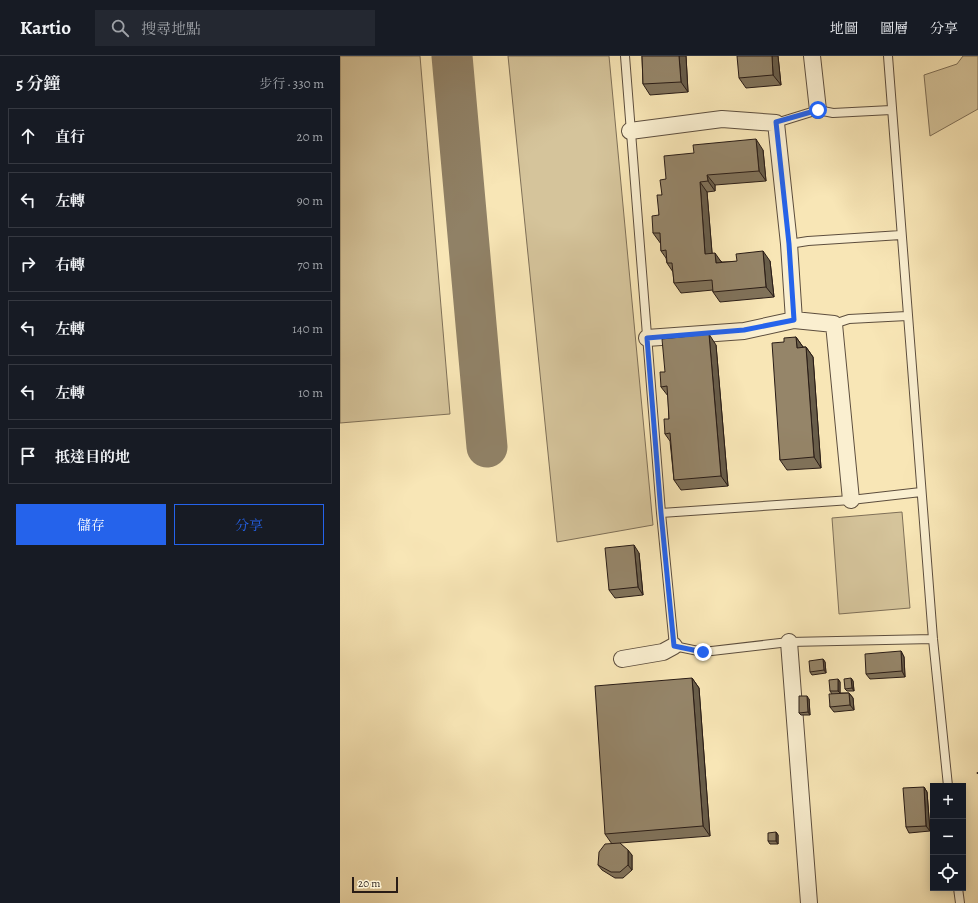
<!DOCTYPE html>
<html lang="zh-TW">
<head>
<meta charset="utf-8">
<style>
  body { margin:0; font-family:Alegreya,"Noto Serif TC",serif; background:#242831; color:#f1f3f6 }
  .controls { position:absolute; right:12px; bottom:12px; display:grid; overflow:hidden; border-radius:0px; box-shadow:0 2px 10px #0003 }
  .controls button { width:36px; height:36px; display:grid; place-items:center; padding:0; border:0; border-bottom:1px solid #363941; background:#171b24; color:#f1f3f6; font:20px sans-serif }
  .scale { position:absolute; left:12px; bottom:10px; width:46px; box-sizing:border-box; padding-left:4px; border:2px solid #291c16; border-top:0; font-size:11px; line-height:14px; white-space:nowrap; color:#291c16; -webkit-text-stroke:3px #faefd0; paint-order:stroke }
  .stop { position:absolute; width:12px; height:12px; margin:-9px; border:3px solid #2563eb; border-radius:50%; background:#fff }
  .stop.end { background:#2563eb; border-color:#fff; box-shadow:0 1px 4px #0008 }
  .list { margin:0; padding:0; list-style:none }
  h2 { display:flex; justify-content:space-between; align-items:center; height:52px; margin:0; padding:0 16px; font-size:17px }
  h2 small { font-size:13px; font-weight:400; color:#9ea1a6 }
  .list li { display:grid; grid-template-columns:26px 1fr auto; gap:12px; align-items:center; box-sizing:border-box; height:56px; margin:0 8px 8px; padding:0 8px; border:1px solid #363941; border-radius:0px }
  .list b { display:block; font-size:15px; white-space:nowrap }
  .list em { font-size:13px; font-style:normal; color:#9ea1a6 }
  .actions { display:flex; gap:8px; padding:12px 16px }
  .actions a { flex:1; padding:9px 0; border:1px solid #2563eb; border-radius:0px; text-align:center; font-size:14px; color:#2563eb }
  .actions .main { background:#2563eb; color:#fff }
  .icon { flex:none; width:22px; height:22px; fill:none; stroke:currentColor; stroke-width:2; stroke-linecap:round; stroke-linejoin:round }
  .map { position:relative; flex:none; width:638px; height:847px; overflow:hidden }
  header { display:flex; align-items:center; gap:24px; box-sizing:border-box; height:56px; padding:0 20px; background:#171b24; border-bottom:1px solid #363941 }
  header strong { font-size:19px }
  nav { display:flex; gap:22px; margin-inline-start:auto; font-size:14px }
  .search { width:280px; height:36px; background:#242831; display:flex; align-items:center; gap:10px; box-sizing:border-box; padding:0 14px; border-radius:0px; color:#9ea1a6; font-size:15px }
  main { display:flex }
  aside { flex:1; background:#171b24 }
  .map>svg:first-child { display:block }
</style>
</head>
<body>
<header>
<strong>Kartio</strong>
<div class="search"><svg class="icon" aria-label="search" viewBox="0 0 24 24"><circle cx="10" cy="10" r="6"/><path d="M15 15l6 6"/></svg>搜尋地點</div>
<nav><a>地圖</a><a>圖層</a><a>分享</a></nav>
</header>
<main>
<aside>
<h2>5 分鐘<small>步行 · 330 m</small></h2>
<ul class="list">
<li><svg class="icon" aria-label="ahead" viewBox="0 0 24 24"><path d="M12 20V5M6 11l6-6 6 6"/></svg><div><b>直行</b></div><em>20 m</em></li>
<li><svg class="icon" aria-label="left" viewBox="0 0 24 24"><path d="M17 20v-9H6M10 6l-5 5 5 5"/></svg><div><b>左轉</b></div><em>90 m</em></li>
<li><svg class="icon" aria-label="right" viewBox="0 0 24 24"><path d="M7 20v-9h11M14 6l5 5-5 5"/></svg><div><b>右轉</b></div><em>70 m</em></li>
<li><svg class="icon" aria-label="left" viewBox="0 0 24 24"><path d="M17 20v-9H6M10 6l-5 5 5 5"/></svg><div><b>左轉</b></div><em>140 m</em></li>
<li><svg class="icon" aria-label="left" viewBox="0 0 24 24"><path d="M17 20v-9H6M10 6l-5 5 5 5"/></svg><div><b>左轉</b></div><em>10 m</em></li>
<li><svg class="icon" aria-label="arrive" viewBox="0 0 24 24"><path d="M6 21V4h12l-3 4 3 4H6"/></svg><div><b>抵達目的地</b></div></li>
</ul>
<div class="actions"><a class="main">儲存</a><a>分享</a></div>
</aside>
<div class="map">
<svg width="638" height="847" viewBox="0 0 638 847">
  <rect width="100%" height="100%" fill="#f8e6b6"/>
  <filter id="stains"><feTurbulence type="fractalNoise" baseFrequency=".005" numOctaves="4"/><feColorMatrix values="0 0 0 0 .2 0 0 0 0 .09 0 0 0 0 .02 0 0 0 .5 -.17"/></filter>
  <radialGradient id="worn" r=".72"><stop offset=".6" stop-color="#630" stop-opacity="0"/><stop offset="1" stop-color="#630" stop-opacity=".3"/></radialGradient>
  <path fill="#d5c49b" stroke="#7f7058" d="M0,0h80l30,358 -110,9z
    M168,0h101l44,469 -96,17z
    M623,0h15v53l-48,27 -6,-61 33,-11z
    M562,456l8,96 -71,6 -7,-96z"/>
  <g fill="none" stroke-linecap="round" stroke-linejoin="round">
    <path stroke="#908166" stroke-width="41" d="M112,0l35,391"/>
    <defs>
      <path id="lane" d="M285,0l36,457 13,133 29,6 86,-10 144,-3
        M548,0l45,583 15,147
        M436,67l42,-13 15,3 58,-3
        M449,188l19,-3 93,-6
        M494,268l15,-5 58,-3
        M321,457l190,-13 70,-8
        M618,832l2,15"/>
      <path id="street" d="M472,0l6,54
        M290,75l92,-12 54,4 13,121 5,76
        M307,282l97,-7 50,-11 40,4 17,176
        M449,586l20,261
        M282,603l41,-7 11,-6"/>
    </defs>
    <use href="#lane" stroke="#5d4e3e" stroke-width="10"/>
    <use href="#street" stroke="#5d4e3e" stroke-width="18"/>
    <path stroke="#291c16" stroke-width="2.5" stroke-dasharray="3 2" stroke-linecap="butt" d="M638,716v2"/>
    <use href="#lane" stroke="#faefd0" stroke-width="8"/>
    <use href="#street" stroke="#faefd0" stroke-width="16"/>
  </g>
  <path fill="#80725a" stroke="#291c16" d="M302,0h44l2,36 -38,3 -7,-11z
    M438,0l3,29 -35,3 -7,-10z
    M423,94l3,31 -51,4v6l-8,1 5,61 10,9 48,-1 4,36 -54,5 -7,-10v-2l-32,3 -7,-10 -1,-11 -6,-9 -1,-5 -5,-7v-7l-8,-11 6,-18 3,-20 4,-16z
    M456,281l7,10h3l7,10 8,111 -34,2 -7,-10 4,-118z
    M376,289l12,141 -47,4 -7,-10 -4,-39 -5,-7 4,-15 -1,-23 -7,-9 4,-15z
    M299,497l4,42 -28,3 -6,-8z
    M561,595l3,6 1,20 -35,2 -4,-5z
    M483,603l2,3 1,11 -14,2 -2,-3z
    M352,622l7,10 11,148 -90,7 12,12v15l-9,8h-8l-13,-8 -4,-5 14,-21 -7,-10z
    M511,622l2,3 1,10h-7l-2,-2z
    M498,623l2,3v11h9l4,5 1,12 -20,2 -4,-5 2,-13 -2,-3z
    M469,643l1,16h-9l-2,-2z
    M584,731l3,5 3,39 -21,2 -3,-6z
    M436,776l2,3v9h-8l-2,-3z"/>
  <path fill="#685d4a" stroke="#291c16" d="M339,0h7l2,36 -7,-10z
    M432,0h6l3,29 -8,-10z
    M416,83l7,11 3,31 -7,-10z
    M367,119l8,10v6l-7,-10z
    M360,126l7,10 6,72 -8,-10z
    M423,195l7,10 4,36 -8,-10z
    M375,197l7,10h-6z
    M369,278l7,11 12,141 -7,-10z
    M456,281l7,10 1,11 -7,-10z
    M466,291l7,10 8,111 -7,-11z
    M294,489l5,8 4,42 -5,-8z
    M561,595l3,6 1,20 -3,-6z
    M483,603l2,3 1,11 -2,-3z
    M352,622l7,10 11,148 -7,-10z
    M511,622l2,3 1,10 -2,-3z
    M498,623l2,3v11l-2,-2z
    M509,637l4,5 1,12 -4,-5z
    M467,640l2,3 1,16 -2,-3z
    M584,731l3,5 3,39 -4,-5z
    M436,776l2,3v9l-2,-3z
    M288,794l4,5v15l-4,-5z"/>
  <path fill="#958569" stroke="#291c16" d="M302,0h37l2,26 -38,2z
    M397,0h35l1,19 -34,3z
    M416,83l3,32 -52,4 1,6 -8,1 5,72 10,-1 1,10 21,-2 -1,-7 27,-3 3,36 -53,5 -1,-12 -38,3 -2,-20h-5l-1,-13 -5,1 -1,-18h-7l-1,-17 7,-1 -2,-20h5l-2,-15 6,-1 -2,-23 30,-3 -1,-8z
    M369,278l12,142 -47,4 -4,-47 -5,1 -1,-15h5l-2,-33 -6,1 -1,-15h5l-3,-33z
    M456,281l1,11 9,-1 8,110 -34,3 -8,-117 12,-1v-4z
    M294,489l4,42 -29,3 -4,-42z
    M561,595l1,20 -36,3 -1,-20z
    M483,603l1,11 -14,2 -1,-11z
    M352,622l11,148 -98,8 -10,-148z
    M511,622l1,10 -7,1 -1,-10z
    M498,623v12h-8l-1,-11z
    M509,637l1,12 -20,2 -1,-13z
    M459,640h8l1,16 -9,1z
    M584,731l2,39 -20,1 -3,-39z
    M436,776v9h-8v-8z
    M280,787l8,7v15l-8,7h-9l-13,-7 1,-13 6,-8z"/>
  <g fill="none" stroke-linecap="round" stroke-linejoin="round">
    <path stroke="#2563eb" stroke-width="5" d="M363,596l-29,-6 -13,-133 -14,-175 97,-8 50,-10 -5,-76 -13,-122 42,-12"/>
  </g>
  <rect width="100%" height="100%" filter="url(#stains)"/>
  <rect width="100%" height="100%" fill="url(#worn)"/>
</svg>
<div class="controls">
<button>+</button>
<button>−</button>
<button><svg class="icon" aria-label="locate" viewBox="0 0 24 24"><circle cx="12" cy="12" r="6"/><path d="M12 2v4M12 18v4M2 12h4M18 12h4"/></svg></button>
</div>
<div class="scale">20 m</div>
<div class="stop" style="left:478px;top:54px"></div>
<div class="stop end" style="left:363px;top:596px"></div>
</div>
</main>
</body>
</html>
